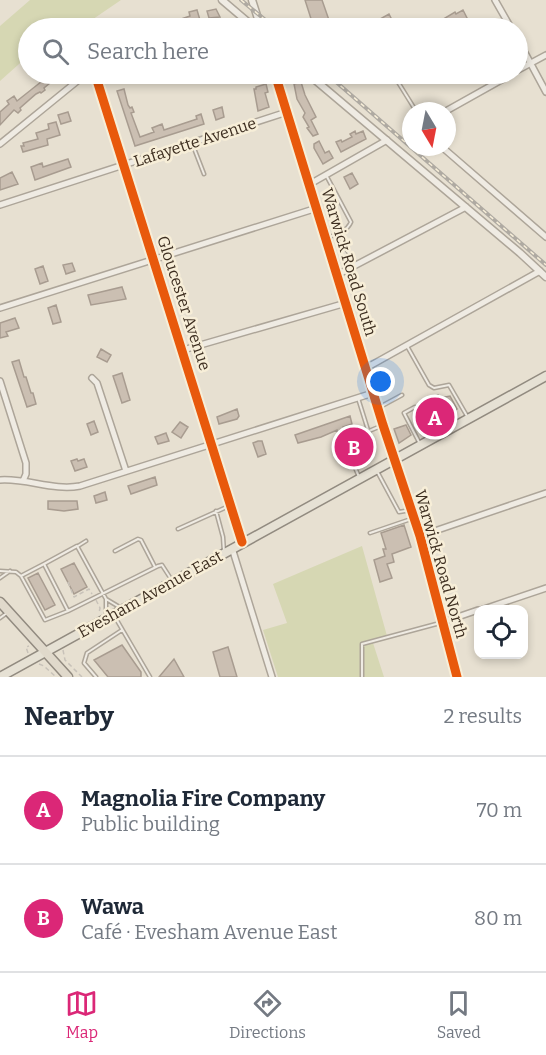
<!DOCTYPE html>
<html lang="en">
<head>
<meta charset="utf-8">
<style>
  body { margin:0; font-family:Bitter,serif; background:#f2f2f3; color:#1f2937 }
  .controls { position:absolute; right:18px; bottom:18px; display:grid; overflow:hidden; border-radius:12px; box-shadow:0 3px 9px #0003 }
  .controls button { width:54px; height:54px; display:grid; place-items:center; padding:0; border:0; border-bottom:2px solid #e0e1e3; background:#fff; color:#1f2937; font:30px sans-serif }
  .compass { position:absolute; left:402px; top:102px; width:54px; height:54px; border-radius:50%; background:#fff; box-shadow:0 3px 9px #0003; rotate:170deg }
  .you { position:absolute; left:381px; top:382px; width:21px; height:21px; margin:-15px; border:4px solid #fff; border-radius:50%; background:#1a73e8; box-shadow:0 0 0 9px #1a73e833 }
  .badge { display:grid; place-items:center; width:39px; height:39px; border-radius:50%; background:#db2777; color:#fff; font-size:20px; font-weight:700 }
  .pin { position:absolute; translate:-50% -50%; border:3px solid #fff; box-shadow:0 2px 6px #0006 }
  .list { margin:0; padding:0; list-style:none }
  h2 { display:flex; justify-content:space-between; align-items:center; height:78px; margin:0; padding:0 24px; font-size:26px }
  h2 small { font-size:20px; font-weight:400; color:#747a83 }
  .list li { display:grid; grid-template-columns:39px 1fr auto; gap:18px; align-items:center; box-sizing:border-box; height:108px; padding:0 24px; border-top:2px solid #e0e1e3 }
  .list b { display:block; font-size:22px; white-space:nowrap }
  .list p { margin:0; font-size:20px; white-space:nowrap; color:#747a83 }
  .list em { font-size:20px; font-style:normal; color:#747a83 }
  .icon { flex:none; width:33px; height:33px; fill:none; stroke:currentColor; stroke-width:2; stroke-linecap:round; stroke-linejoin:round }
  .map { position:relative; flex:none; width:546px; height:677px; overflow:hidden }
  .search { position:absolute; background:#fff; box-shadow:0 3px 9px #0003; left:18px; right:18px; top:18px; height:66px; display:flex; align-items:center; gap:15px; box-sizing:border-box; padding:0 21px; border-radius:33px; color:#747a83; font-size:22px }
  .sheet { height:294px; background:#fff }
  nav { display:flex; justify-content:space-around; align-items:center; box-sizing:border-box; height:84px; border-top:2px solid #e0e1e3; background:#fff; font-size:16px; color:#747a83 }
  nav a { display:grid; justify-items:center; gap:3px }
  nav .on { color:#db2777 }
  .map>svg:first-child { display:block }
</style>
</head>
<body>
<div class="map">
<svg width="546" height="677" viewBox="0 0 546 677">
  <rect width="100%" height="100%" fill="#e7e0d1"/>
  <path fill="#d6d7b3" d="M30,0h91l-41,28h-52v28l-28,25v-55z
    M362,546l25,90 -14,7 11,34h-106l-15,-47 24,-7 -14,-39z"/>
  <path fill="#cbbfb2" stroke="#a89c90" stroke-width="1.5" d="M305,0h17l8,23 -16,5z
    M216,9l4,8 -11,1 -2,-7z
    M197,10l3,10 -26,8h-19l35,-12 -1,-4z
    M463,10l4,8 -19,10h-11l-2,-4 20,-12 1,2z
    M389,14l5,10 -9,4 -5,-9z
    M51,74h10l-17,14 1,2 -4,3 -1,-1 -4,2 -16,14 1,2 -3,3 -4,-3 -14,15v-13l9,-8 -2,-3 7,-5 3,5z
    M138,74h20l2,4 -7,2 -2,-5 -12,4z
    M301,82l4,13 11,22 -5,3 7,14 -5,2 -6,-8 2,-1 -6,-10 2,-4 -8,-14 -3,-15z
    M266,84l2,8 -3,1 4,14 -11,4 -4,-22h2v-2z
    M124,89l4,16 2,3 2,-1 2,5 -3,1 9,24 14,-5 -2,-4 10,-4 2,6 33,-11 -1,-3 5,-2 3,10 -69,22 -18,-55z
    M222,107l2,10 -8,3 -3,-10z
    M68,112l3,9 -10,3 -3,-9z
    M56,122l4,13 -13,4 1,6 -25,7 -2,-6h3l-1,-3 15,-4 -2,-6 13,-4 -1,-5z
    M355,131l1,3 7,-3 3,8 -25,13 -5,-10 5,-2 1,2 10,-5 -2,-3z
    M319,141l6,12 4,-2 4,7 -10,6 -9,-16v-4z
    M68,159l3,8 -36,13 -4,-13 11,-4 1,4z
    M12,172l6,12 -18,6v-12z
    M352,173l6,11 -8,5 -6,-12z
    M72,263l3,8 -9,3 -3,-9z
    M43,266l5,15 -8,3 -5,-15z
    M122,287l4,12 -35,6 -3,-10z
    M56,305l5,17 -8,2 -5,-16z
    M15,318l4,10 -13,4 2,4 -8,2v-15z
    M101,349l10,6 -4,7 -10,-5z
    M19,360l5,17h2l5,16h2l3,11 -9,3 -15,-45z
    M122,373l8,27 -8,3 -9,-27z
    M438,395l2,3 10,-2 7,13 -27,16 -11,-20z
    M237,409l2,7 -2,3 -18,5 -2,-7z
    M350,416l2,8 -9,3 3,9 -7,2 -2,-8 -16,7 -23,6 -3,-8z
    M94,421l4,11 -7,3 -4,-11z
    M180,422l8,5 -7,11 -9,-6z
    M406,425l5,10 -12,8 -5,-14z
    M166,433l3,8 -11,3 -3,-7z
    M360,437l5,15 -17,5 -5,-15z
    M258,441h4l4,13 -8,3 -5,-14z
    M77,459l1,2 6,-2 3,8 -12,4 -4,-10z
    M155,477l2,8 -26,9 -3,-8z
    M105,492l2,8 -11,3 -2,-7z
    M48,501h29l1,8 -14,2 -16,-2z
    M404,525l7,22 -19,7 2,8 -7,2 5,14 -12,4 -6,-22 11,-4 -2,-7h3l-5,-16z
    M74,563l13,24 -13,7 -13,-25z
    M38,573l17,32 -10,5 -17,-32z
    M122,645l19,27v5h-33l-14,-17z
    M228,647l9,30h-17l-7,-25z
    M174,659l10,18h-25z"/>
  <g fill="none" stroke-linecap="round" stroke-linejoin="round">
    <defs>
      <path id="service" d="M393,74l23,37
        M192,143l12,31
        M340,233l4,11
        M326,238c9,-3 21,-6 25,-16l-25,-47
        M347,250l9,15
        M407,346l22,39 5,3 15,-3 18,31
        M358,398l15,48v5l-18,10 -1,4 5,12
        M378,408l24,-13
        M369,431l12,-5
        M419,442l-15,-29 11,-6 15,30
        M378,473l21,39 12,-2
        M216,511l7,26 1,15
        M178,529l51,-23
        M370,533l44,-15
        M78,546l8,-5
        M115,551l23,-12 3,1 14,27
        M44,564l33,-18 29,53v16
        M0,571l16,1 5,4 24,44 23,-9
        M21,576l23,-12 24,47 90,-45 4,-1 9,14
        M0,578l10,-7
        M106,599l15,9
        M115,617l35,60
        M0,618l7,-5
        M96,677l-12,-14 3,-10 35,-23
        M362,677v-33l78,-21"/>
      <path id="minor" d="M495,0l16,28
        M518,40l28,52
        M518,70l28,-15
        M95,74l147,468
        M446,111l66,-37
        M0,144l86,-70
        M442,147l104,90
        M310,184l77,-44
        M0,205l287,-93
        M337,275l129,-68
        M0,308l317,-100
        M183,350l163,-47
        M366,368l174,-97
        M92,378l5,5 29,88
        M0,381l26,82v11l-3,7
        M0,480c27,-2 53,11 80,6l293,-93
        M420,536l126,-43
        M232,548l40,129
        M481,610l65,-22
        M443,622l35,-12"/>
      <path id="tertiary" d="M222,0l33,28
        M252,0l9,28
        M275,74l108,351 37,111 37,141
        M308,74l212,179 26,24"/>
      <path id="primary" d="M0,677l546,-301"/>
      <path id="trunk" d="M0,602l68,75"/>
    </defs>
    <use href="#service" stroke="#ada599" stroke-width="5"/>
    <use href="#minor" stroke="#ada599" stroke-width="8"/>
    <use href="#tertiary" stroke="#ada599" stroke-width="9"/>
    <use href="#primary" stroke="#928b80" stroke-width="11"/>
    <use href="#trunk" stroke="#928b80" stroke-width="11"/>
    <path stroke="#c8c2b9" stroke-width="1.5" stroke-dasharray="4.5 3" stroke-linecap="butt" d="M224,28l16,-5
      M68,582l6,15 15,-8 3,5
      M96,600l4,8 -1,5
      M63,650l2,10 17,17
      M28,653l-2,-6 3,-1
      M39,664l5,2 12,11"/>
    <use href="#service" stroke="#efebe3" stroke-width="2"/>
    <use href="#minor" stroke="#efebe3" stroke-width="5"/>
    <use href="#tertiary" stroke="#efebe3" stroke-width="6"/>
    <use href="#primary" stroke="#e6e1d4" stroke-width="8"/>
    <use href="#trunk" stroke="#e0d9cb" stroke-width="8"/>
    <defs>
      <path id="rail" d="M241,0l34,28
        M327,74l219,191"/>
    </defs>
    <use href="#rail" stroke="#afaaa2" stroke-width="4"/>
    <use href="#rail" stroke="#f7eed8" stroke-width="1.5" stroke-dasharray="4.5" stroke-linecap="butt"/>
    <defs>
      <path id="cycleway" d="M95,74l147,468
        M275,74l108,351 37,111 37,141"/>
    </defs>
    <use href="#cycleway" stroke="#f7eed8" stroke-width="13"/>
    <use href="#cycleway" stroke="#e8590c" stroke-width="9"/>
  </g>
  <g text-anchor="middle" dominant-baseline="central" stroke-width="5" stroke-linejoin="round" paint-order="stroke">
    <g font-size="16" fill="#3d2e20" stroke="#f7eed8">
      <text transform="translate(195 142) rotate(-18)">Lafayette Avenue</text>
      <text transform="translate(349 262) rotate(73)">Warwick Road South</text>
      <text transform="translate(184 303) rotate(72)">Gloucester Avenue</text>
      <text transform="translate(441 564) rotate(74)">Warwick Road North</text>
      <text transform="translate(150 594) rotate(-29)">Evesham Avenue East</text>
    </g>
  </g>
</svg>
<div class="controls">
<button><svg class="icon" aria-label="locate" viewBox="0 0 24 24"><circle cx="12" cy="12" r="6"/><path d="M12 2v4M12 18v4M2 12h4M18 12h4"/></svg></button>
</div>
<svg class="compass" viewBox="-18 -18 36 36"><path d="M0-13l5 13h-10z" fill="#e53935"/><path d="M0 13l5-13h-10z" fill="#747a83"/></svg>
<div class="you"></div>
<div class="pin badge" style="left:435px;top:417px">A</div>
<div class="pin badge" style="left:354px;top:447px">B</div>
<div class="search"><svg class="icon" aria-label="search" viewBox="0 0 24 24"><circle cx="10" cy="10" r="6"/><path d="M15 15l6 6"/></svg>Search here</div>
</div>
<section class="sheet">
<h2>Nearby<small>2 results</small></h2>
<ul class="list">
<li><span class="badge">A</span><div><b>Magnolia Fire Company</b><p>Public building</p></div><em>70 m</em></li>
<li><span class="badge">B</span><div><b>Wawa</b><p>Café · Evesham Avenue East</p></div><em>80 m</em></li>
</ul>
</section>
<nav>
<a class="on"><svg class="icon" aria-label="map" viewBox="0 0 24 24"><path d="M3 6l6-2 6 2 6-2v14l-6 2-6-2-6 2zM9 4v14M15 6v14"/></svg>Map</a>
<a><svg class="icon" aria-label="directions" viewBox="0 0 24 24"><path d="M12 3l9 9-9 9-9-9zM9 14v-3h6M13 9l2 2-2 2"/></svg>Directions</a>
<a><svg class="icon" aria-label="saved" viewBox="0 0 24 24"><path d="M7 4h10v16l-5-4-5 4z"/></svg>Saved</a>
</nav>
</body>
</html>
